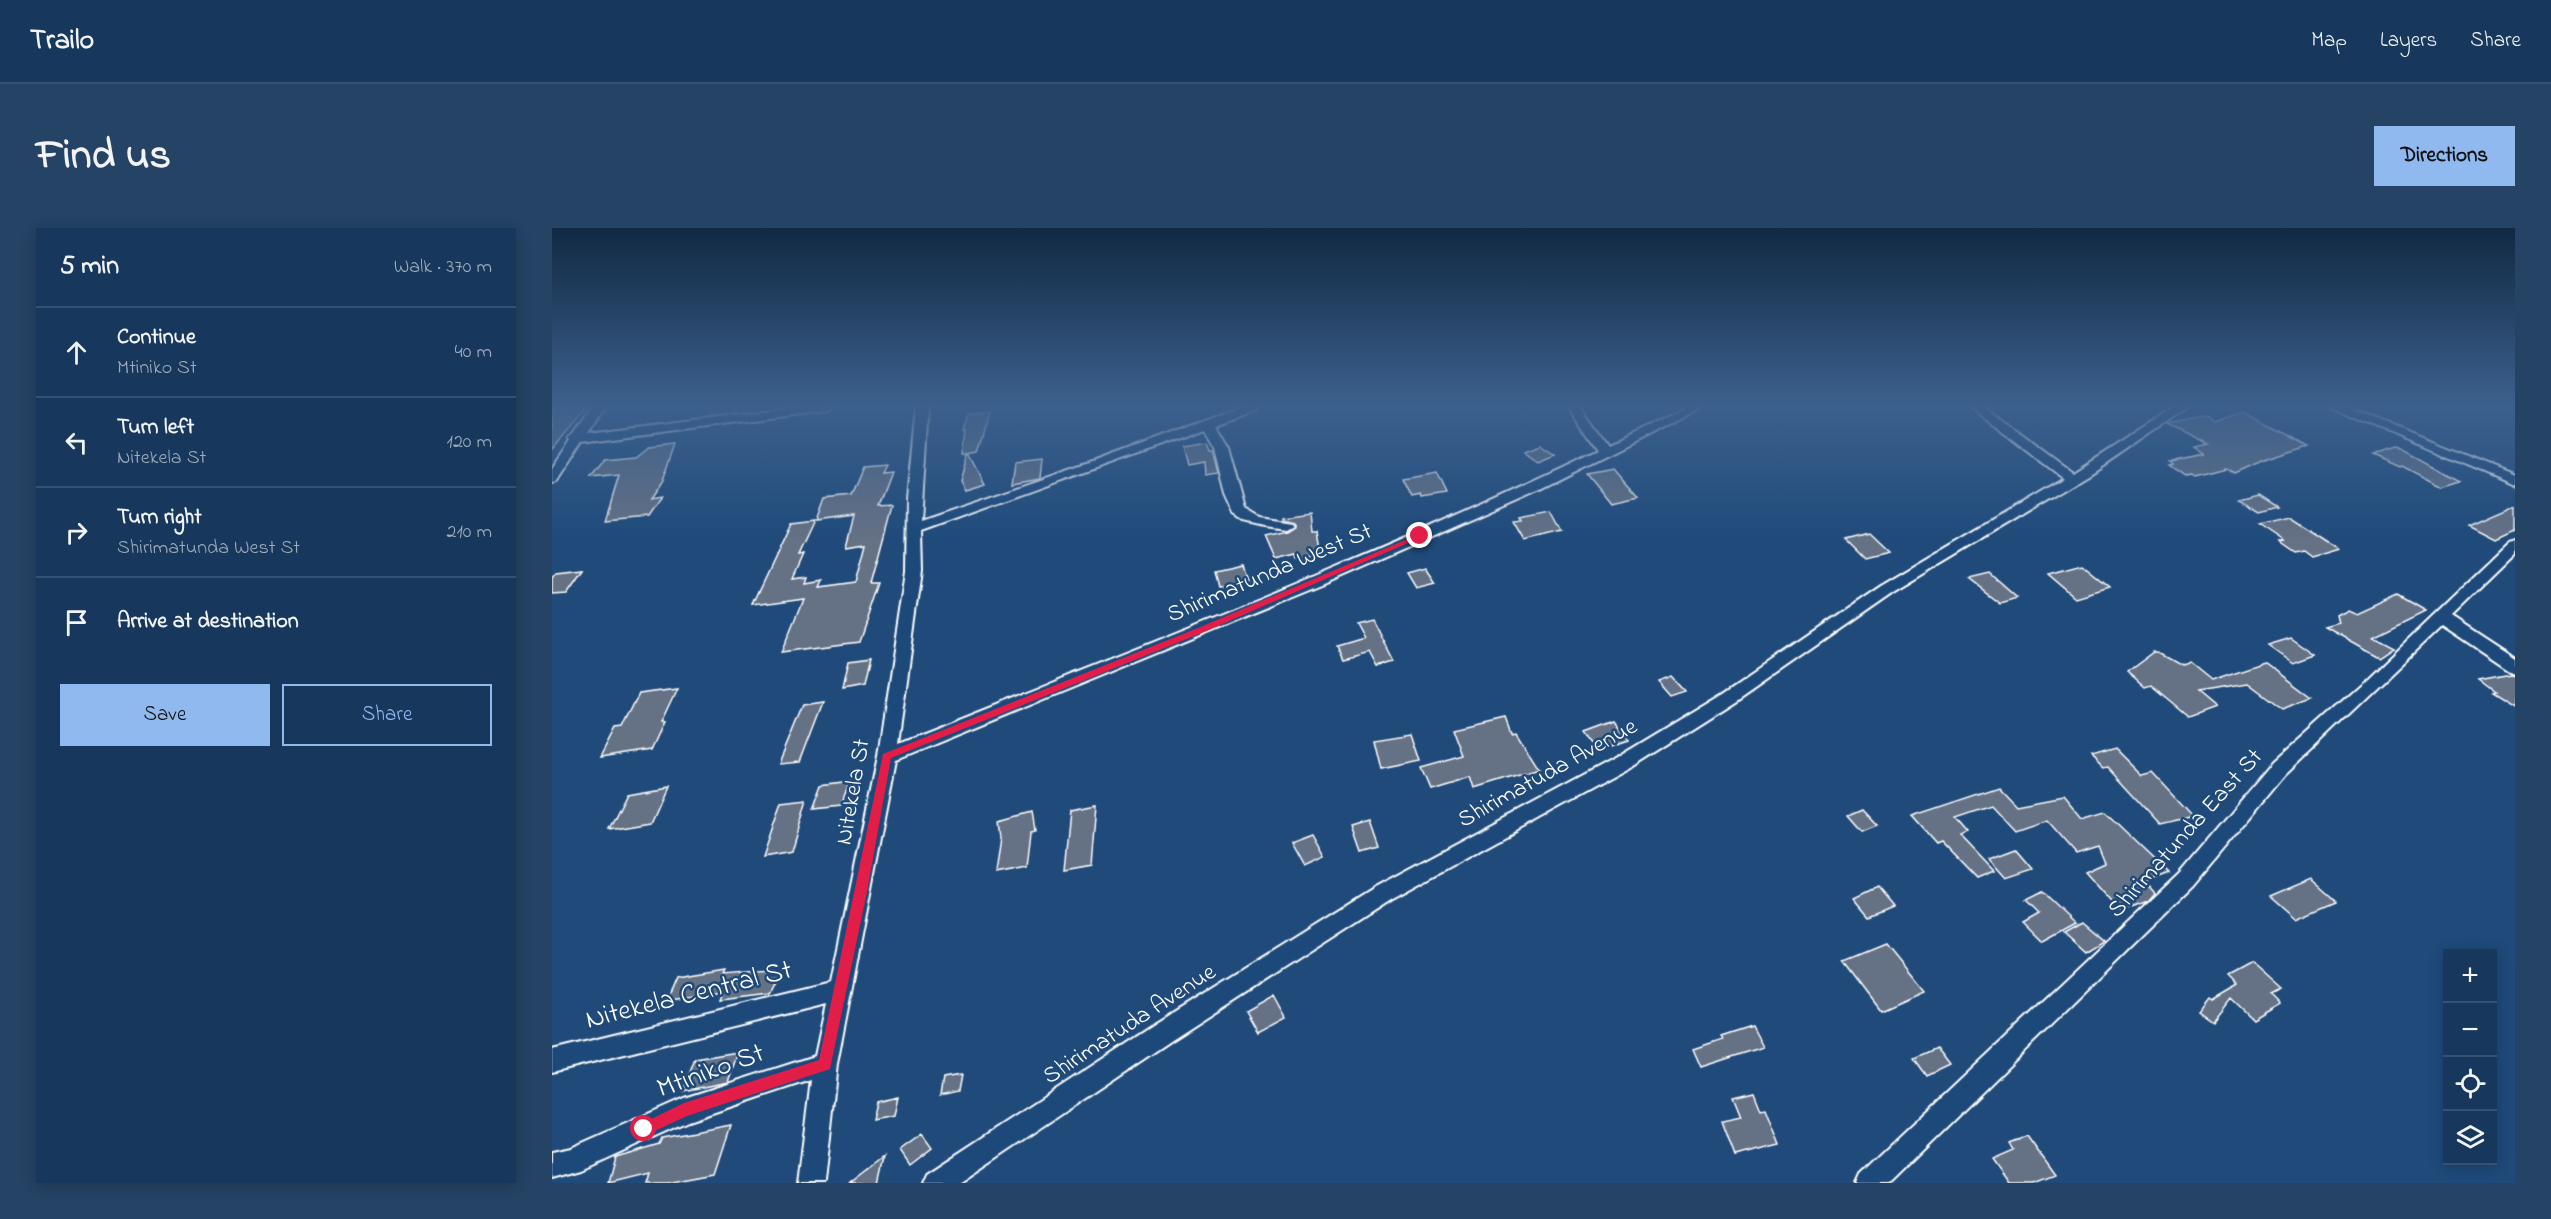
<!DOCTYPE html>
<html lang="en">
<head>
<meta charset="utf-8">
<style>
  body { margin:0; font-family:"Indie Flower",sans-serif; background:#244365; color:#f1f3f6 }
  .controls { position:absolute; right:18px; bottom:18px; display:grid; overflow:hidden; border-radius:0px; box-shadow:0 3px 15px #0003 }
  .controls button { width:54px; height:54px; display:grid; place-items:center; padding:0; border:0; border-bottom:2px solid #365272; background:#17385c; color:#f1f3f6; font:30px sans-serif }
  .stop { position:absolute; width:18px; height:18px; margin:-14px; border:4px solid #e11d48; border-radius:50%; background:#fff }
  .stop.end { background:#e11d48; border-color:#fff; box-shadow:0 2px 6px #0008 }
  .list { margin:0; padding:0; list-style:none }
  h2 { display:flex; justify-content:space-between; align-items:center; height:78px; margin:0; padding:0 24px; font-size:26px }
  h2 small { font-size:20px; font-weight:400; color:#9eacbb }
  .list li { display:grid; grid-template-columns:39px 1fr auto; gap:18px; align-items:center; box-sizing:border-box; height:90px; padding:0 24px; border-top:2px solid #365272 }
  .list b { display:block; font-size:22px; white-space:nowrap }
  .list p { margin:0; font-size:20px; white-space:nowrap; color:#9eacbb }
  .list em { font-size:20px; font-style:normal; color:#9eacbb }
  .actions { display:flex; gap:12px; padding:18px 24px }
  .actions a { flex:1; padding:14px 0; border:2px solid #90b9f0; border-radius:0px; text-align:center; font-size:21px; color:#90b9f0 }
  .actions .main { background:#90b9f0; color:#111 }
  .icon { flex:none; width:33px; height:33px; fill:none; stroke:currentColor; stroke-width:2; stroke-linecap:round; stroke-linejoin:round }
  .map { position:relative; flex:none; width:1963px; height:955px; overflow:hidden; border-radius:0px }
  header { display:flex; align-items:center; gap:36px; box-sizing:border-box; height:84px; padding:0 30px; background:#17385c; border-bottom:2px solid #365272 }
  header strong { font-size:28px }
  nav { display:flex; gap:33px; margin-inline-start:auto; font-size:21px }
  .intro { display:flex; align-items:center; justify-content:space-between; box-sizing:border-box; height:144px; padding:0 36px }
  h1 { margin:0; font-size:42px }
  .button { padding:15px 27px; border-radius:0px; background:#90b9f0; color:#111; font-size:21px; font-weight:700 }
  main { display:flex; gap:36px; padding:0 36px }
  aside { flex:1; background:#17385c; border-radius:0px; box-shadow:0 3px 15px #0003 }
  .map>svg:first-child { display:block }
</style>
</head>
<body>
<header>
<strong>Trailo</strong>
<nav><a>Map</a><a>Layers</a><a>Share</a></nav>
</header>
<div class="intro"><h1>Find us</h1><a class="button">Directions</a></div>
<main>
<aside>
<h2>5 min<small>Walk · 370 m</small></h2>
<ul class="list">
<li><svg class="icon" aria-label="ahead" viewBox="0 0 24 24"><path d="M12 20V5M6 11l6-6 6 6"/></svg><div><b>Continue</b><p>Mtiniko St</p></div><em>40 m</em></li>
<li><svg class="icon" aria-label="left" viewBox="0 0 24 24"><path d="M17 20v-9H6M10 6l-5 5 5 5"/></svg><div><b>Turn left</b><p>Nitekela St</p></div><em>120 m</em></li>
<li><svg class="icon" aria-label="right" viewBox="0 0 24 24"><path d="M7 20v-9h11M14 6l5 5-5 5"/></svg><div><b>Turn right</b><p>Shirimatunda West St</p></div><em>210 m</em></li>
<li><svg class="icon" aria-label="arrive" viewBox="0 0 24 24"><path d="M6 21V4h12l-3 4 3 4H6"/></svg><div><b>Arrive at destination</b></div></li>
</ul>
<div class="actions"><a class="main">Save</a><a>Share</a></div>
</aside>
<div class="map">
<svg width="1963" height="955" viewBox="0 0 1963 955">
  <rect width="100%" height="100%" fill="#1f4a7a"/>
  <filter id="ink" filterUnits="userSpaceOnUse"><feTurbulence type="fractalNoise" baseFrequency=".0167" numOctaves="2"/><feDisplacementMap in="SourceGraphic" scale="12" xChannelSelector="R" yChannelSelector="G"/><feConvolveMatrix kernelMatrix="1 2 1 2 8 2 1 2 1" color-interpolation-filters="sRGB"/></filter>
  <g filter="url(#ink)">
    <path fill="#657184" stroke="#fff" stroke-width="1.5" d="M37,179l-37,43v-42z
      M438,183l-11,40 -10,2 16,31 -20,6 -5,-9 8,-28h-4l3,-24h-3l5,-16z
      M1693,184l64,34 -48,15 -27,12 -8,-4 -31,8 -3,-2 -7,1 -16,-11 4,-1 -3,-3 34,-7 -10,-7 14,-3 -41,-20 39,-8 9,6z
      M655,214l3,8h3l6,23 -14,2 -1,-13 -17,3 -5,-19z
      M123,216l-13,37 -13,19 11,-2 -13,19 -42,4 14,-46 -28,3 14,-18 31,-3 13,-10z
      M988,216l15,10 -17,7 -15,-11z
      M1843,220l7,1 59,32 -19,6 -40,-21 -2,1 -27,-12z
      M490,231l-2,19 -28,5 3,-21z
      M333,237l-4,8 10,-1 -13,34 14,-1 -21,78h8l-20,59 -78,10 22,-54 -50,7 38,-81 23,-3 -16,34 5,-1 -11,25 14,-2 -2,6 17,-3 -3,7 38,-5 10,-39 -20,3 8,-30 -38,5 8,-22 27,-3 12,-29z
      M1061,241l25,29 -27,6 -24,-30z
      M885,245l10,21 -25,4 -1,-3 -9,2 -9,-18z
      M1706,267l19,12 -18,5 -20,-12z
      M1963,277v25l-19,9 -27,-14z
      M758,284l2,19h5l4,24 -23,4 -1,-5 -21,5 -10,-23 21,-5 8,-5 -2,-5 -12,-3v-2z
      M999,284l11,20 -37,9 -11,-19 9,-1 -2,-3z
      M1737,289l50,32 -27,8 -8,-6 -8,2 -16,-11 5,-1 -25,-17z
      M1317,306l20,19 -24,6 -19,-19z
      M689,336l5,16 -28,6 -4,-16z
      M1530,336l28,23 -34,10 -28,-24z
      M873,340l10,15 -19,5 -9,-15z
      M30,341l-16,23 -14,1v-16l4,-5z
      M1438,346l27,24 -17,5 -31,-24z
      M1846,366l28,16 -53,26 21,11 -15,10 -54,-30 14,-4 -2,-8 11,-6 9,4z
      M820,391l22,43 -16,5 -8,-15 -27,7 -6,-13 27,-8 -8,-15z
      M1739,410l24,17 -22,8 -25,-18z
      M1602,424h4l23,13 9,-2 21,17 53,-18 48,36 -30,11 -35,-26 -51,8 19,16 -27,10 -37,-31 -6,2 -18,-16z
      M317,432l-6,26 -21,4 6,-27z
      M1958,445l5,1v33l-24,-15 3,-1 -16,-12z
      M1121,449l14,15 -15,5 -13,-15z
      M125,460l-16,34h4l-13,28 -52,8 15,-29 7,-1 17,-35z
      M271,474l-23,60 -22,2 24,-59z
      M954,489l6,16 4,-1 23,37 -65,20 -4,-12 -40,12 -9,-21 43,-12 -10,-27z
      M1064,493l13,19 -31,10 -12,-18z
      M860,506l9,27 -40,8 -7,-29z
      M1563,521l27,27 11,-3 40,43 -33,8 -52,-57 -5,1 -12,-12z
      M298,553l-9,25 -27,3 9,-24z
      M114,558l-16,36 -41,7 18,-36z
      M1447,559l17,18 47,-9 19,23 23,-7 64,61 -24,9 10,11 -7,8 -28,10 -35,-39 20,-9 -7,-17 -22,7 -29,-33 -32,11 -24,-26 -36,12 13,15 -8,3 34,36 -17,7 -36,-37 -5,2 -24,-27z
      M255,572l-15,52 -29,5 18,-54z
      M545,577l-5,60 -28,5 6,-60z
      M1310,582l15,16 -15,6 -14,-16z
      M480,584l3,18 -4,1 -4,37 -31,6 5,-36 -2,-17z
      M818,594l9,26 -17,5 -9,-26z
      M761,607l12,22 -20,9 -13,-23z
      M1464,621l17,20 -27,9 -17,-19z
      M1759,651l25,22 -40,17 -25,-22z
      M1325,659l16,19 -24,10 -15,-18z
      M1490,664l33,31 -33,18 -19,-19 16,-9 -13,-13z
      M1530,694l22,19 -18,11 -22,-20z
      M1334,716l38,47 -43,19 -37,-49z
      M1700,735l29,26 -10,5 9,9 -27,16 -22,-21 -18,23 -14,-10 11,-14 3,2 24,-14 -9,-9z
      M172,742l-2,4 48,-4 -4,7 12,-1 -8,17 -50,6 3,-8 -57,10 10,-23z
      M722,767l12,22 -28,15 -12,-21z
      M1200,798l11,21 -62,20 -8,-18 30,-10 -2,-3z
      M1385,820l13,17 -23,11 -13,-18z
      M186,824l-10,30 -45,9 12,-32z
      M409,847l-3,16 -18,4 3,-17z
      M1202,864l7,18 5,-1 14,36 -45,11 -13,-35 19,-4 -8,-20z
      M346,869l-4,19 -22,4 4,-18z
      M179,897l-16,49 -48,9h-22l3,-10 -40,10 7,-26 44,-13 3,-6z
      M370,906l10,14 -22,17 -10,-15z
      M1475,908l28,39 -21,8h-25l-17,-24 21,-9 -4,-7z
      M333,928l-6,27h-29z"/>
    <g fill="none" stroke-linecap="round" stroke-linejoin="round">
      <defs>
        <path id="minor" d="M42,179h12l-17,26 209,-26h33l-6,4 -242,31 -26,40 -5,1v-14l19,-28 -2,-2 5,-4z
          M364,179h12l-7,114 169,-58 151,-56h17l-1,3 -41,15 13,22 17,62 13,8 32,5 2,3 -7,4 -21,-3 -21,-5 -9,-6 -9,-20 -11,-48 -10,-18 -284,102 1,40 -24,173c235,-94 472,-184 700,-294l-29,-43h12l27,38 81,-38h15l-168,84 -211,93 -429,176 -59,304 -13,119h-26l13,-103 -123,41 -107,49 -29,8v-26l19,-4 113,-50 131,-42 11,-52 -274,68v-22l279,-68 47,-226 28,-185 1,-72z
          M1418,179h14l89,65 101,-65h14l-98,67 -197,118 -157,109 -104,66 -241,132 -219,141 -213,143h-36l4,-9 229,-150 219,-137 243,-130 106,-64 157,-107 182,-108z
          M1779,179h16l168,68v9z
          M1963,312v14l-64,62 64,42v14l-6,-2 -67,-45 -156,149 -93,112 -304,297h-32l4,-9 318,-300 93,-110 95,-85 143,-137z"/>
      </defs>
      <use href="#minor" stroke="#fff" stroke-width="4"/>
      <use href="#minor" fill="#1f4a7a" fill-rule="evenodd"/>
    </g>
  </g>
  <linearGradient id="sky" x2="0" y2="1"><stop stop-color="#112943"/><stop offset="0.57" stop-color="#3c608d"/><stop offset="1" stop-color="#3c608d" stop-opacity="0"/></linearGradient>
  <rect width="1963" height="312" fill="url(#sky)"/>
  <path fill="#e11d48" d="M865,307l7,1 -220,96 -313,126 -24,134 -37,177 -143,47 -43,20 -5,-2 -2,-5 2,-4 45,-22 135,-43 64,-306 315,-126z"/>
  <g text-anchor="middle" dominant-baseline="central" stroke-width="5" stroke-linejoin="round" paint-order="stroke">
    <g font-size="24" fill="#fff" stroke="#1f4a7a">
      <text transform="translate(718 346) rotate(-23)">Shirimatunda West St</text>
      <text transform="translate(996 546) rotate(-29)">Shirimatuda Avenue</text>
      <text transform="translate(302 564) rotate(-80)">Nitekela St</text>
      <text transform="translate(1634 606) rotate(-48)">Shirimatunda East St</text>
      <text transform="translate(578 797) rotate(-33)">Shirimatuda Avenue</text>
    </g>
    <g font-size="28" fill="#fff" stroke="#1f4a7a">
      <text transform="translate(137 768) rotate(-14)">Nitekela Central St</text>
      <text transform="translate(159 844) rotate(-20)">Mtiniko St</text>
    </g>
  </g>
</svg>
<div class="controls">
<button>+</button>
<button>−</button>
<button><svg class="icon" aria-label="locate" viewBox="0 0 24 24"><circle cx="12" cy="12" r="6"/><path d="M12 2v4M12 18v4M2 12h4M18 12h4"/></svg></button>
<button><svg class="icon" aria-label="layers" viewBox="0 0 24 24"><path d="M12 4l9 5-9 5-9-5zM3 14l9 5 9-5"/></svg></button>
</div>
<div class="stop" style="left:92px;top:901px"></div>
<div class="stop end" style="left:868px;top:308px"></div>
</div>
</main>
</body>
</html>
